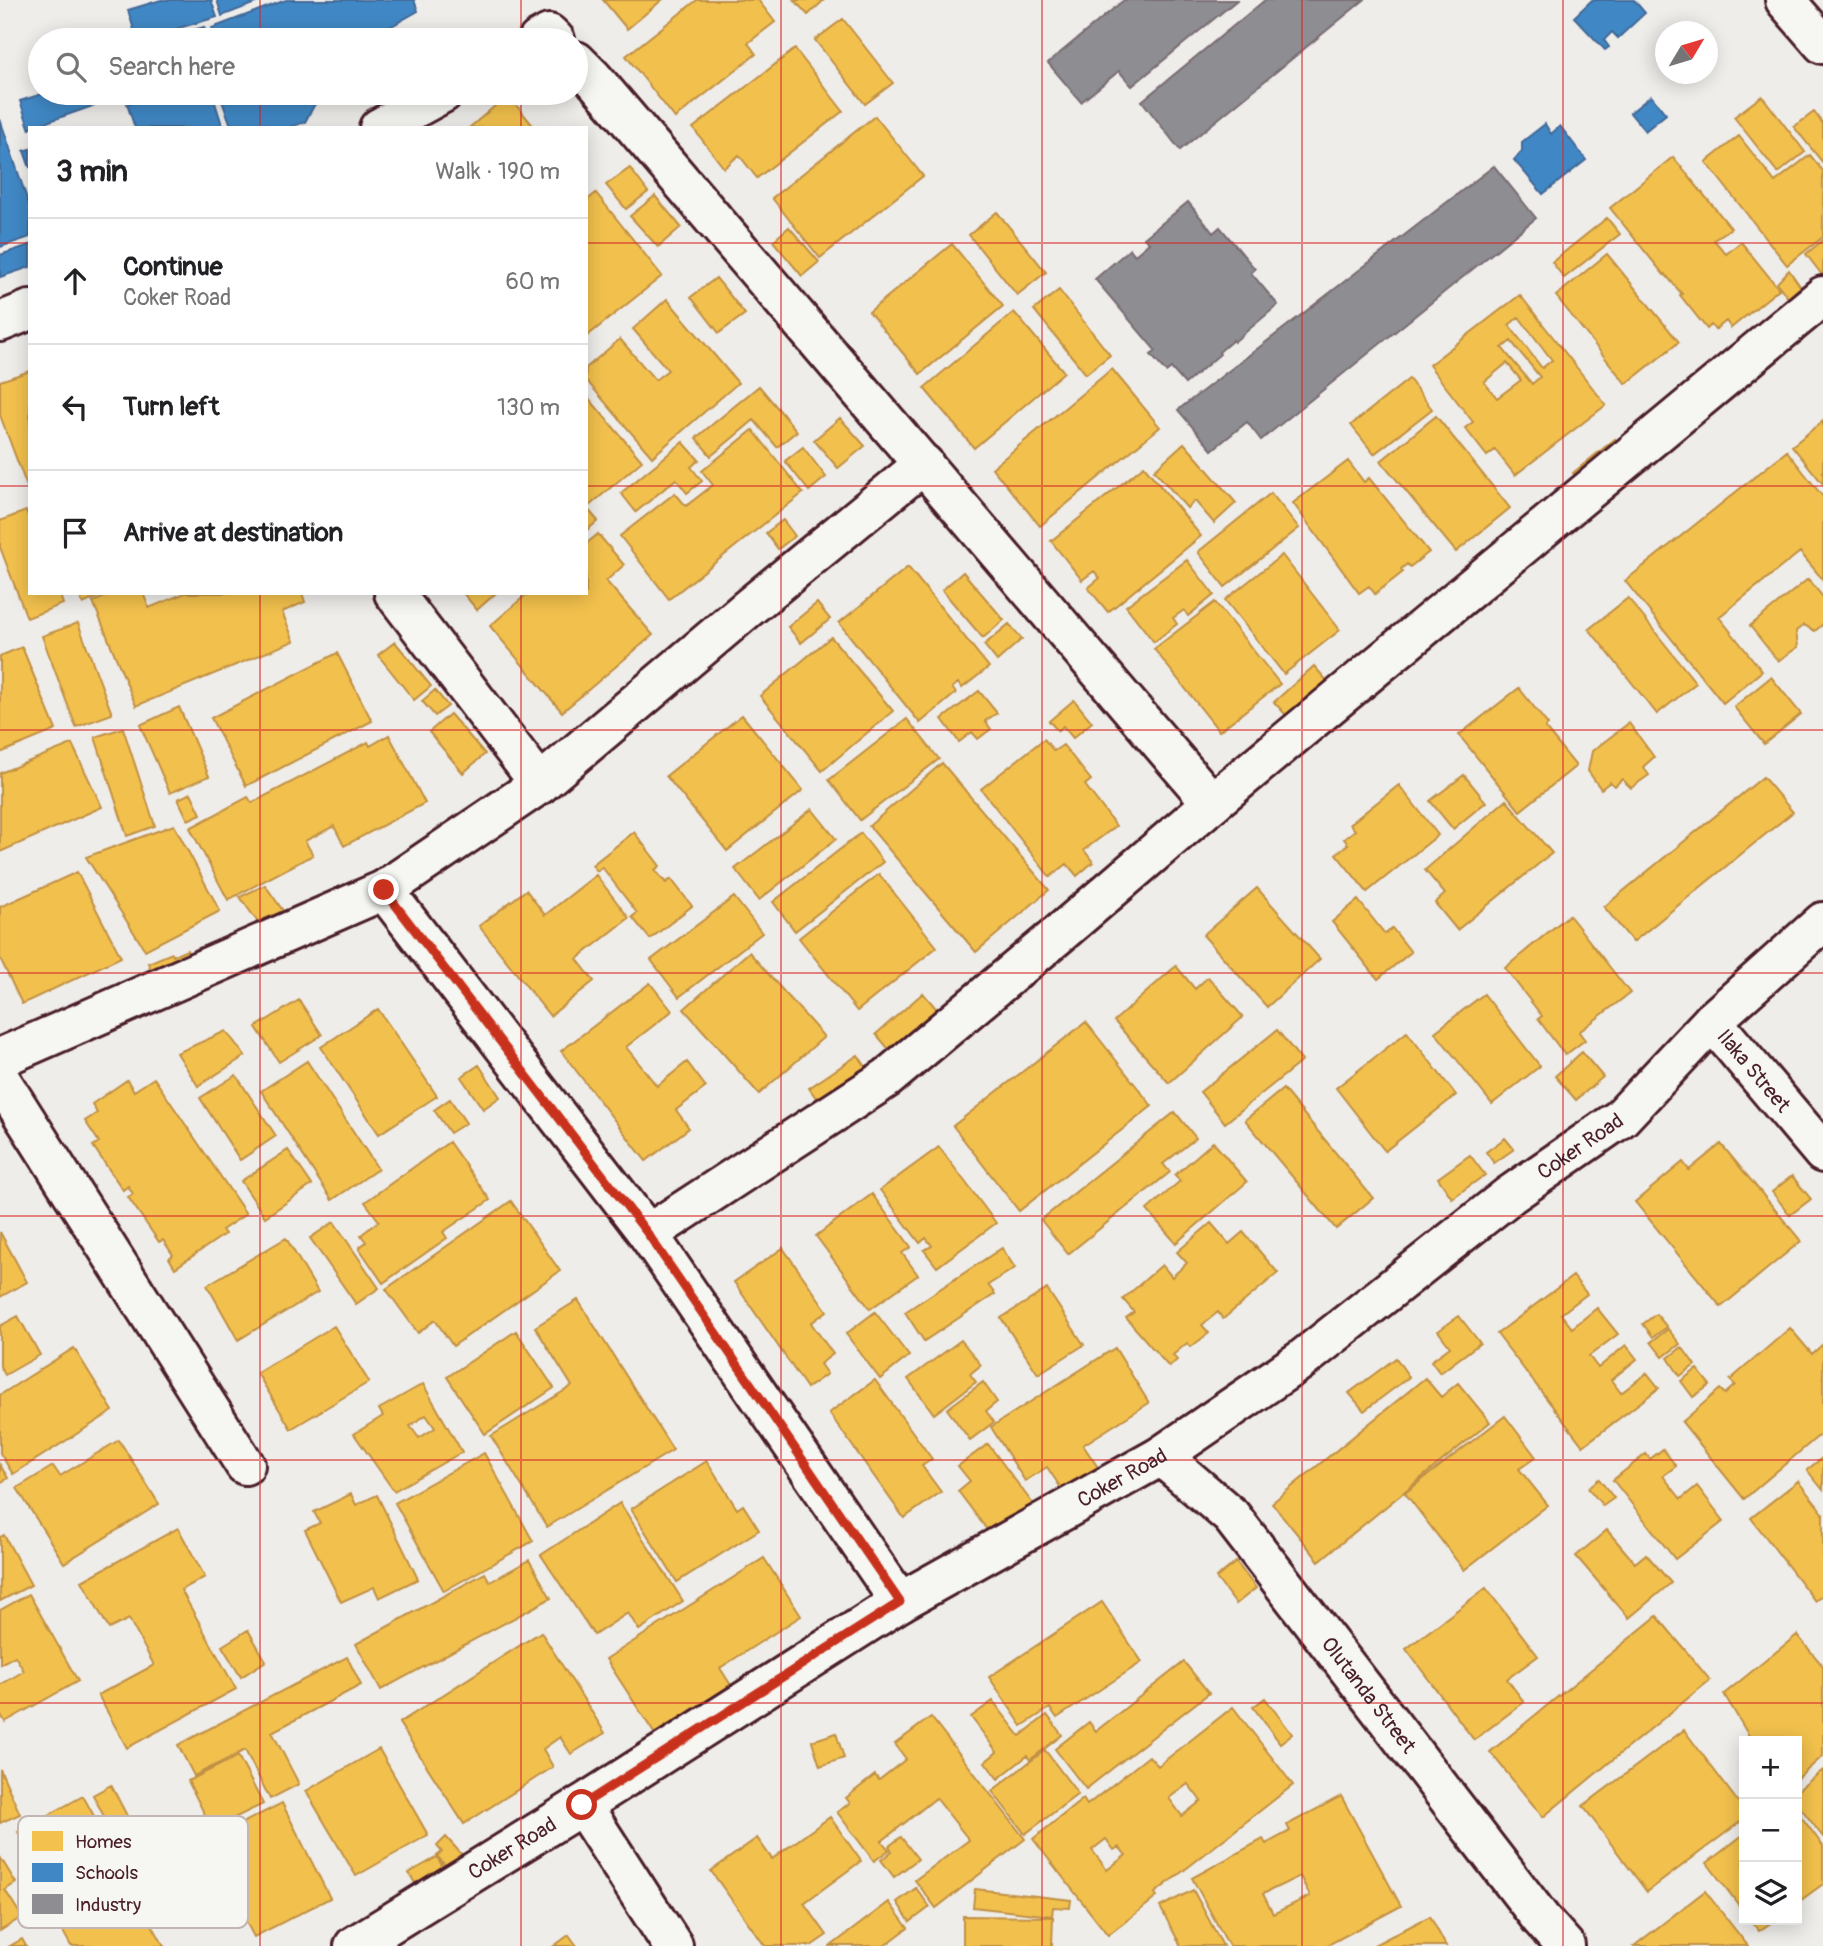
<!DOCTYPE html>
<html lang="en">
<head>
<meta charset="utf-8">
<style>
  body { margin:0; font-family:Pangolin,sans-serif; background:#f2f2f2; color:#202124 }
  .controls { position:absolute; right:21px; bottom:21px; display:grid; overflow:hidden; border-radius:0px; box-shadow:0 4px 18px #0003 }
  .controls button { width:63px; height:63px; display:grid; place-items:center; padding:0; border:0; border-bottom:2px solid #e0e0e0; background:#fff; color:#202124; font:35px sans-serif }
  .compass { position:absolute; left:1655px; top:21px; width:63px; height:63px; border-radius:50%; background:#fff; box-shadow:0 4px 18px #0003; rotate:52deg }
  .stop { position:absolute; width:21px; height:21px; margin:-16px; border:5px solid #c8321e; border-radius:50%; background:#fff }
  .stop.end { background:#c8321e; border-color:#fff; box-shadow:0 2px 7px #0008 }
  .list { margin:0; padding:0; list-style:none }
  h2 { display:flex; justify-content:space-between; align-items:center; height:91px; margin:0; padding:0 28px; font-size:30px }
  h2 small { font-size:23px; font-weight:400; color:#757577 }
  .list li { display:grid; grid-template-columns:46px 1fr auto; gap:21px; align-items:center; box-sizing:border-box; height:126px; padding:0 28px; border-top:2px solid #e0e0e0 }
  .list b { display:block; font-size:26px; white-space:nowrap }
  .list p { margin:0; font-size:23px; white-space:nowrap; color:#757577 }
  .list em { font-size:23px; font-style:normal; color:#757577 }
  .icon { flex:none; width:38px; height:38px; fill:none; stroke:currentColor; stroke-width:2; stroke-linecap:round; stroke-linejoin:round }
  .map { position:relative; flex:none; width:1823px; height:1946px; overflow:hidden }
  .search { position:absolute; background:#fff; box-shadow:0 4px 18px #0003; left:28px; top:28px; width:560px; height:77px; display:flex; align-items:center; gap:18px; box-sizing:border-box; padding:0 24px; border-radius:38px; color:#757577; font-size:26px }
  .panel { position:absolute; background:#fff; box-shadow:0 4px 18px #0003; left:28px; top:126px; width:560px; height:469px; border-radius:0px }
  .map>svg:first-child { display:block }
</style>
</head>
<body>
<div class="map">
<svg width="1823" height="1946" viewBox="0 0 1823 1946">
  <rect width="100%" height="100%" fill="#efedea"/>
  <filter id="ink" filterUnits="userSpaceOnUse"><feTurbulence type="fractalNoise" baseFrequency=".0143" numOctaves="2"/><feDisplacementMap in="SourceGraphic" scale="14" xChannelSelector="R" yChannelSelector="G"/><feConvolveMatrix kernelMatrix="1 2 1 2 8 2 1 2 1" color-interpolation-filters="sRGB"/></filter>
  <g filter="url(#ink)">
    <path fill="#f2c14e" stroke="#c09044" stroke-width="2" fill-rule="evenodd" d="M603,0h59l-35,29z
      M697,0h61l17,22 -27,21 8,11 -81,64 -49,-62z
      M794,0h30l-16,15z
      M843,19l50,64 -28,21 -50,-64z
      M795,49l48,62 -86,67 -18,-23 -15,13 -31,-40z
      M508,95l27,33h-66z
      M1762,96l43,56 -27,21 -44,-56z
      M1814,112l9,12v39l-29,-36z
      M875,116l48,60 -103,82 -48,-60z
      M1739,136l36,46 35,-27 13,16v66l-36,28 -81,-103z
      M1673,157l58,71 -17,12 12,14 15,-12 38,47 -48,39 -5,-7 -11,9 -4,-5 -4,4 -27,-34 2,-1 -17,-20 -1,1 -54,-67z
      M630,168l18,24 -22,17 -20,-24z
      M596,193l66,83 -76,61v-136z
      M655,196l26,31 -23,20 -28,-31z
      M997,212l49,60 -29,23 -48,-60z
      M1607,218l13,16 -56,44 -12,-16z
      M789,227l30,35 -17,14 -29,-35z
      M1823,240v36l-17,-22z
      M952,244l51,62 -83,68 -51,-62z
      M1607,254l72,88 -53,42 -70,-88z
      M1789,270l16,23 -13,10 -15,-20z
      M716,278l29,36 -26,19 -28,-36z
      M1059,290l51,65 -24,19 -52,-64z
      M1520,295l86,110 -91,70 -20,-25 -8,6 -22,-28 8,-6 -44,-57zM1519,317l33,43 -10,8 -33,-43zM1511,341l29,36 -8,7 -30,-36zM1507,363l14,17 -24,18 -13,-16z
      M667,299l71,84 -86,74 -66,-77v-12l34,-29 35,41 13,-10 -35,-41z
      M1014,312l50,60 -90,76 -50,-60z
      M1112,369l48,58 -120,99 -48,-58z
      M30,371v121h-1l-29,-77v-34z
      M1409,379l23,30 -58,45 -23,-29z
      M759,386l38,45 -20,16 -23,-27 -43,36 -15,-18z
      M586,395l56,66 -53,45 -3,-4z
      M1436,416l74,92 -54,44 -75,-91z
      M840,418l25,28 -27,22 -24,-28z
      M1823,421v63l-31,-38z
      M753,430l50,63 -134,106 -49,-63 55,-43 11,13 27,-21 -11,-14z
      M1615,439l13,16 -42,33 -13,-15z
      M683,442l16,18 -8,7 11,14 -15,12 -11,-14 -40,33 -15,-19z
      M1184,443l52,60 -22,20 -19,-22 -8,7 -33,-38z
      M803,447l23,30 -17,14 -24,-30z
      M1787,451l36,46v83l-23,-28 -81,65 43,54 -39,32 -98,-122z
      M1348,461l16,21 5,-4 60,74 -19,15 -3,-3 -6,5 2,3 -28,22 -6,-8 -10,7 -66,-90z
      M1144,466l57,70 -93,76 -20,-24 12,-10 -6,-7 -12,9 -31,-39z
      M1271,493l28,35 -74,59 -27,-35z
      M586,507l12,14 -12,10z
      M26,511l4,9v73h29l4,11 -36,14 -27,-71v-26z
      M783,520l12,16 -17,13 -12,-16z
      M598,534l26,31 -18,16 47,54 -91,77 -72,-86 38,-33h58v-49z
      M1282,555l58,75 -56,44 -59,-74z
      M1187,560l27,35 -26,21 -4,-6 -11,8 4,6 -23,18 -28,-36z
      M908,567l81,100 -27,21 -4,-5 -6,5 4,5 -36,30 -81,-100z
      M963,572l41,48 -21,18 -41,-48z
      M1808,579l15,18v27l-8,7 -11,-6 -8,6 2,16 -20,14 -28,-35z
      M78,593h29l-24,11z
      M114,593h29l6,15 36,-15h117l3,9 -23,10 12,29 -158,65 -43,-104z
      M463,593h33l-19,17z
      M1628,598l68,85 -39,31 -68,-85z
      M1215,602l65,82 -61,47 -65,-82z
      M817,603l13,16 -29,24 -13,-16z
      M78,623l34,91 -36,13 -34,-91z
      M1009,624l13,15 -25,22 -13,-16z
      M831,637l62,74 -71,60 -62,-75z
      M395,642l36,44 -17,14 -36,-45z
      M22,647l34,83 -56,23v-97z
      M337,653l35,68 -126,65 -35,-68z
      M1314,666l22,25 -40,35 -22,-24z
      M1771,677l30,37 -37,30 -30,-37z
      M1519,688l29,37 -3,3 31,38 -56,45 -61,-76z
      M435,690l13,16 -13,10 -13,-15z
      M979,691l18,22 -12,8 6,8 -13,10 -6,-7 -13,10 -17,-23z
      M1074,700l18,22 -19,16 -10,-12 -5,5 -9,-10z
      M179,707l30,69 -39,17 -30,-68z
      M450,714l35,40 -22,19 -34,-41z
      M742,715l61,75 -76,61 -61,-75z
      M907,719l32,40 -79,61 -31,-40z
      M1629,723l25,34 -11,10 6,8 -18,13 -9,-9 -7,7 -5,-4 -9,7 -13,-18 4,-20z
      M123,728l32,98 -28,10 -32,-99z
      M389,735l36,68 -81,43 -10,-20 -29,15 8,14 -85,45 -38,-72 58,-31 4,6 116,-61 2,4z
      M1044,739l10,12 9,-6 28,35 -6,5 31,41 -32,24 9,12 -16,14 -10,-12 -17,13 -69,-88z
      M72,744l30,63 -102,45v-79z
      M942,763l107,127 -73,62 -107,-126z
      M1464,775l22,27 -33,27 -23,-28z
      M1763,777l30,35 -160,130 -29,-35z
      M1399,785l39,50 -71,57 -31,-38 12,-10 -4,-5 11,-9 -5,-6z
      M191,793l10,21 -13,6 -10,-21z
      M1506,800l46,53 -95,77 -22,-27 10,-9 -20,-24z
      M812,809l24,30 -77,61 -24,-31z
      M174,825l46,86 -75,39 -59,-93z
      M634,832l26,34 -5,4 11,13 5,-4 21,27 -42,33 -18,-22 5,-4 -35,-46 -5,4 -5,-6z
      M861,833l22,29 -88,69 -22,-29z
      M77,872l44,85 -99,47 -22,-46v-51z
      M879,874l58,73 -80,64 -58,-73z
      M596,875l33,43 -52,41 17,22 -44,35 -71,-90 47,-36 19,25z
      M265,885l21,30 -22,16 -24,-34z
      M1257,888l63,71 -53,48 -64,-72z
      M734,897l28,36 -83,64 -28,-37z
      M1358,900l27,34 7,-6 19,24 -33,27 -46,-57z
      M1569,915l61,78 -51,39 6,8 -20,15 -27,-36 4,-3 -37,-48z
      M187,950l3,9 -32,26 -10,-22 24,-10 1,3z
      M749,952l75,85 -65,57 -75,-85z
      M1176,966l19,23 13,-12 35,40 -74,66 -55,-62z
      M650,983l22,28 -46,36 31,39 30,-24 19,25 -30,23 13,18 -43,33 -85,-110z
      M923,993l23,27 -47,41 -23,-27z
      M1484,994l56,72 -48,38 -57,-72z
      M299,1000l23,35 -43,27 -23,-35z
      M378,1009l59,87 -58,38 -58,-87z
      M1086,1022l66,84 -133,105 -66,-85z
      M1277,1030l25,31 -77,62 -25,-31z
      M226,1031l19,25 -47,30 -21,-33z
      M1407,1032l49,63 -71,56 -49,-63z
      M1582,1052l21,25 -27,23 -21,-24z
      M858,1055l14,21 -48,33 -15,-21z
      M307,1061l71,108 -46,31 -71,-109z
      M479,1065l21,32 -17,12 -22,-32z
      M236,1075l40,61 -36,24 -40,-62z
      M154,1078l92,136 -24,16 3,4 -50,34 -6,-10 4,-3 -10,-15 -4,2 -31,-45 5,-3 -5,-8 -5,4 -30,-44 6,-4 -14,-21 12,-8 -5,-9 35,-24 7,11z
      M1283,1089l90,109 -37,31 -91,-109z
      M450,1099l16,24 -16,10 -16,-23z
      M1175,1112l21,26 -33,26 7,8 -102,82 -27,-34z
      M1505,1138l9,11 -20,14 -8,-11z
      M449,1142l41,58 -47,32 4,6 -64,45 -24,-35 7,-6 -5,-7 18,-14 -14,-19z
      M1213,1142l34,40 -71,61 -29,-33 33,-29 -5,-6z
      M1721,1144l80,97 -80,66 -86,-105 48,-40 6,8z
      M939,1147l57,76 -59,44 -13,-17 8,-4 -6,-8 -6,5 -40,-53z
      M288,1150l24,35 -47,32 -24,-36z
      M1470,1155l15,20 -33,23 -14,-20z
      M1792,1176l19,23 -21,16 -18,-23z
      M872,1194l39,53 -9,6 16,22 -48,34 -54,-73z
      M511,1201l49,70 -107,75 -18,-26 -17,13 -32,-44z
      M334,1222l45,66 -23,16 -46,-66z
      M1211,1223l18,21 14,-12 35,41 -55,46 -5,-7 -16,13 7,8 -18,14 -4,-4 -14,12 4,5 -8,7 -43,-49 8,-6 -11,-13 39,-34 10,12 15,-14 -10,-11z
      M0,1232l27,50 -27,15z
      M286,1238l32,54 -80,48 -31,-55z
      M783,1248l44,63 -16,12 22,31 -13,10 7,10 -20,14 -73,-106z
      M1002,1248l13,20 -27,17 7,9 -71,47 -19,-29z
      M1573,1276l14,18 -26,20 11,14 25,-20 21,26 -29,22 9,12 28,-23 11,14 -26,21 10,13 26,-20 12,15 -76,58 -86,-112z
      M1047,1289l37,56 -46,29 -37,-56z
      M578,1300l95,150 -126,77 -56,-91 81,-50 -37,-59z
      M875,1312l34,44 -29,23 -34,-45z
      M1656,1314l11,13 -14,10 -10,-13z
      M18,1316l22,39 -35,20 -5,-9v-40z
      M1459,1316l21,27 -40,30 -9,-12 19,-14 -12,-16z
      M334,1326l35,56 -78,47 -34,-56z
      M1790,1328l22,26 11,-10v88l-79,67 -62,-77 38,-33 5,5 10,-9 -5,-5z
      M1668,1329l12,15 -17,13 -12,-15z
      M516,1331l38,57 -69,46 -38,-57z
      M961,1340l20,25 -11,9 6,8 -42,32 -26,-35z
      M1682,1347l13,18 -15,11 -12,-18z
      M74,1348l39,63 -100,63 -13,-21v-58z
      M1115,1348l34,55 -66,42 16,24 -36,22 -16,-24 -22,14 -34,-54z
      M1396,1358l13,19 -45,34 -15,-18z
      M1697,1369l13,16 -17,12 -12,-16z
      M1425,1378l16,19 17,-14 32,39 -171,139 -47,-58z
      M875,1380l57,79 -10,7 19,26 -37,26 -75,-105z
      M983,1382l14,20 -11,9 8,11 -24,18 -23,-31z
      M423,1384l39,68 -68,39 -40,-57 29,-18 -4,-7zM426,1415l9,13 -16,10 -9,-12z
      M1505,1416l31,41 -17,12 29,36 -84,65 -59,-77z
      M119,1440l40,64 -95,59 -47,-75 36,-22 7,10z
      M988,1444l48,64 -42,31 -36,-48 12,-10 -12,-15z
      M1663,1449l13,17 -13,10 18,23 16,-13 27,35 -49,38 -62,-79 33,-26 4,5z
      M484,1453l49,88 -89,50 -49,-88z
      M1823,1457v33l-16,-20z
      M707,1461l30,48 6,-4 16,25 -82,52 -46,-73z
      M0,1465l8,13 -8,5z
      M1599,1479l15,19 -11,8 -15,-18z
      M1798,1481l25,32v82l-8,6 -64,-83z
      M351,1494l5,11 21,-10 41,84 -39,19 -5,-11 -33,15 -36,-72 15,-7 -6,-11z
      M620,1503l63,98 -44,29 -11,-17 -34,22 -53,-80z
      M178,1528l27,49 -24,13 55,99 -109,59 -29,-53 56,-30 -25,-46 -20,10 -27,-48z
      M1607,1530l28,33 11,-9 25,29 -42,35 -53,-62z
      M4,1535l27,50 -31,16v-64z
      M764,1558l37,58 -81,52 14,22 -76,49 -52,-80z
      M529,1560l22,38 -170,92 -25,-46 129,-71 5,9z
      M1236,1562l20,26 -20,16 -20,-26z
      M1486,1588l52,68 -31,23 17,23 -50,38 -68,-91z
      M29,1594l49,87 -73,41 -5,-9v-28l24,-14 -9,-15 -15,8v-54z
      M1102,1602l40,60 -85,56 -7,-10 -28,18 -33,-49z
      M1657,1616l53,64 -167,137 -53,-65z
      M248,1630l18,31 -25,16 -19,-31z
      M541,1632l64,101 -34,21 -11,-17 -17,12 10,18 -89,57 -65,-101z
      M1797,1635l26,31v90l-26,23v-38h-45l-28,-47z
      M347,1657l14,28 -89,47 27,52 -29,15 -25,-49 -51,26 -16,-31z
      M1184,1662l25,31 -123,96 -31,-40 34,-27 7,9z
      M1265,1698l27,36 -12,9 -27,-36z
      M993,1701l27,35 27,-21 15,20 -32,25 -3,-4 -29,23 -13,-17 12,-10 -26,-35z
      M1233,1707l60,78 -138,108 2,4 -49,38 -75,-96 50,-40 4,6 62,-49 9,10zM1188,1784l13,17 -19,15 -13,-18zM1106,1839l8,11 5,-3 7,8 -19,15 -15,-20z
      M931,1717l94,122 -89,69 -21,-28 54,-40 -33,-42 -54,43 7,9 -15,11 -37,-49 13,-9 -4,-5 29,-23 4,5 27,-21 -11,-15z
      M1684,1730l60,80v9l-97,73 -64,-86z
      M836,1733l8,25 -24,8 -8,-25z
      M379,1749l49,86 -72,41 -50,-85z
      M1045,1750l33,44 -53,40 -33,-43z
      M238,1756l25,48 -51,25 -24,-48z
      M0,1769l20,45 -20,9z
      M1823,1770v67l-26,-34v-12z
      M111,1785l28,54 -19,9 -27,-53z
      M83,1796l45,82 -66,35 -44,-81z
      M1341,1796l60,110 -75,40h-97l-37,-68 71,-39 3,5 24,-13 -3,-6zM1300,1876l10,20 -37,18 -10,-20z
      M282,1803l48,95 -76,39 -31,-59 -56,28 -24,-48 56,-28 6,12z
      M1797,1811l26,35v38l-26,19z
      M830,1817l31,44 -57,42 23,32 -16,11h-46l-54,-75 46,-33 15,21z
      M1744,1834v78l-37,-49z
      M446,1837l19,21 -15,13 -13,-15 5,-4 -5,-6z
      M901,1837l17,22 -24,18 -13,-17 11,-9 -3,-5z
      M0,1857l16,26 -11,7 17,27 -22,14z
      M437,1857l7,12 -28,16 -7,-12z
      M131,1887l33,59h-93l-11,-20z
      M916,1888l14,19 -20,15 -13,-20z
      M975,1889l96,11 -1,8 -17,-1 -1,9 -79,-9z
      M1193,1890l30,56h-42l-21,-39z
      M1705,1891l43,55h-114z
      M889,1902l19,26 -24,18h-53z
      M963,1916l90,1 -1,29h-89z
      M1430,1916l16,30h-74z
      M1750,1920h25l-16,11z
      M569,1935l8,11h-23z
      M22,1939l4,7h-16z"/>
    <path fill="#3f88c5" stroke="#426897" stroke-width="2" d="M161,0h50l6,17 -80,23 -9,-30z
      M217,0h46l-41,16z
      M286,0h128l4,11 -51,29h-150l-5,-12z
      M1592,0h42l11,13 -27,25 -6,-6 -8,8 5,7 -4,3 -31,-33z
      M204,27l4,13h-51z
      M45,93h47l4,12 -52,18 1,5h-15v2l-10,-29z
      M162,93h50l11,35h-88l-8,-24z
      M219,93h102l-16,29 -17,6h-56z
      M1651,96l15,18 -21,17 -15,-18z
      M0,119l30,89v29l-30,10z
      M1545,124l6,10 9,-8 26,34 -43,34 -29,-34 8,-9v-9z
      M30,149v19l-6,-17z
      M30,245v22l-30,10v-22z"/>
    <path fill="#8d8d92" stroke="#796c73" stroke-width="2" d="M1124,0h113l-105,86 -13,-15 -38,31 -33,-39z
      M1265,0h99l-184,150 -38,-49z
      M1494,166l42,52 -275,222 -14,-18 -35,28 -34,-40z
      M1188,202l25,31 7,-6 35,42 -4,4 27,32 -44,37 -1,-2 -14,12 1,2 -35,30 -14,-16 -5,4 -15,-17 5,-4 -61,-72 35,-30 5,6 14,-12 -5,-5z"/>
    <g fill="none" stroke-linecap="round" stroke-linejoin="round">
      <defs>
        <g id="minor">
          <path d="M538,40l11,-6 6,6"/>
          <path d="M576,61l17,17 619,725"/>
          <path d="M379,128l64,-35"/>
          <path d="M0,322l30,-12"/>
          <path d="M394,593l146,191"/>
          <path d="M384,890l264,344 252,368"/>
          <path id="s1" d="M1712,1021l111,132"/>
          <path d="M0,1058l384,-168 156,-106 207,-175 177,-145"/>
          <path d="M0,1079l245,386"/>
          <path d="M648,1234l239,-156 171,-143 154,-132 611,-507"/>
          <path id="s2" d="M1161,1456l70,60 310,403 24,27"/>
          <path d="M582,1805l91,141"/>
        </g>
        <g id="secondary">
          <path d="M1785,0l38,44"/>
          <path id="s3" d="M354,1946l228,-141 318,-203 261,-146 139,-95 210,-166 111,-77 91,-97 111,-99"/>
        </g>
      </defs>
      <use href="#minor" stroke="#4a1f2b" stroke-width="44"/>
      <use href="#secondary" stroke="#4a1f2b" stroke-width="44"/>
      <use href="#minor" stroke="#f6f6f2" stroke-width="38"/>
      <use href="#secondary" stroke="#f6f6f2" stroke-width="38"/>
    </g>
  </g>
  <g fill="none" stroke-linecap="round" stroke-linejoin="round" filter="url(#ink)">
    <path stroke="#c8321e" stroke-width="9" d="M384,890l264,344 252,368 -318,203"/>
  </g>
  <path fill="none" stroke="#d62828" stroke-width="2" stroke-opacity="0.55" d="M260,0v40M521,0v40M781,0v1946M1042,0v1946M1302,0v1946M1563,0v1946M260,93v35M521,93v35M0,243h30M586,243h1237M0,486h30M586,486h1237M260,593v1353M521,593v1353M0,730h1823M0,973h1823M0,1216h1823M0,1460h1823M0,1703h1823"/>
  <g text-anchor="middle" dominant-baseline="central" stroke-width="7" stroke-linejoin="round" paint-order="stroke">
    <g font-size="21" fill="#4a1f2b" stroke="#f6f6f2">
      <text stroke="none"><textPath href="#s1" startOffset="65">Ilaka Street</textPath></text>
      <text stroke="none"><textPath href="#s3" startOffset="1466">Coker Road</textPath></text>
      <text stroke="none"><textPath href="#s3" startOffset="900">Coker Road</textPath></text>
      <text stroke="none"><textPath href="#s2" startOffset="318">Olutanda Street</textPath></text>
      <text stroke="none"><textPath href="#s3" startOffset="186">Coker Road</textPath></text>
    </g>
  </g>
  <rect x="18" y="1816" width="230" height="112" rx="10" fill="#f6f6f2" stroke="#c2b6b6" stroke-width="2"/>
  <rect x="32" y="1831" width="31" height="20" fill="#f2c14e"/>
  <rect x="32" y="1863" width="31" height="19" fill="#3f88c5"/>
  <rect x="32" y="1894" width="31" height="20" fill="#8d8d92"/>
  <g font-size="19" fill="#4a1f2b">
    <text x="75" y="1848">Homes</text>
    <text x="75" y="1879">Schools</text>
    <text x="75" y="1911">Industry</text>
  </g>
</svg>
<div class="controls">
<button>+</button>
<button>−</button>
<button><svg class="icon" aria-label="layers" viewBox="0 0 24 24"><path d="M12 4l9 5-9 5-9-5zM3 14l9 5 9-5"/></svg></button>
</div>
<svg class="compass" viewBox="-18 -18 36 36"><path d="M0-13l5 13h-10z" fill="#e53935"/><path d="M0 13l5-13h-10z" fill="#757577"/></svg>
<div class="stop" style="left:582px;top:1805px"></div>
<div class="stop end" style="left:384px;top:890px"></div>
<div class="search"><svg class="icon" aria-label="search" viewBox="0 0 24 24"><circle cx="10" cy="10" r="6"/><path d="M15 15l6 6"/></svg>Search here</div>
<section class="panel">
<h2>3 min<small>Walk · 190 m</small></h2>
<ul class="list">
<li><svg class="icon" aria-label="ahead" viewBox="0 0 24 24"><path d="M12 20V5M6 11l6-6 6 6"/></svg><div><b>Continue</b><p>Coker Road</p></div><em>60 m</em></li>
<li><svg class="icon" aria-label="left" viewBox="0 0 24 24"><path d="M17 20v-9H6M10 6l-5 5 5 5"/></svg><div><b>Turn left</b></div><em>130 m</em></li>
<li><svg class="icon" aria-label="arrive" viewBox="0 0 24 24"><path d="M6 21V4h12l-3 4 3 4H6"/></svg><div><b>Arrive at destination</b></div></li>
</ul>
</section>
</div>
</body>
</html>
